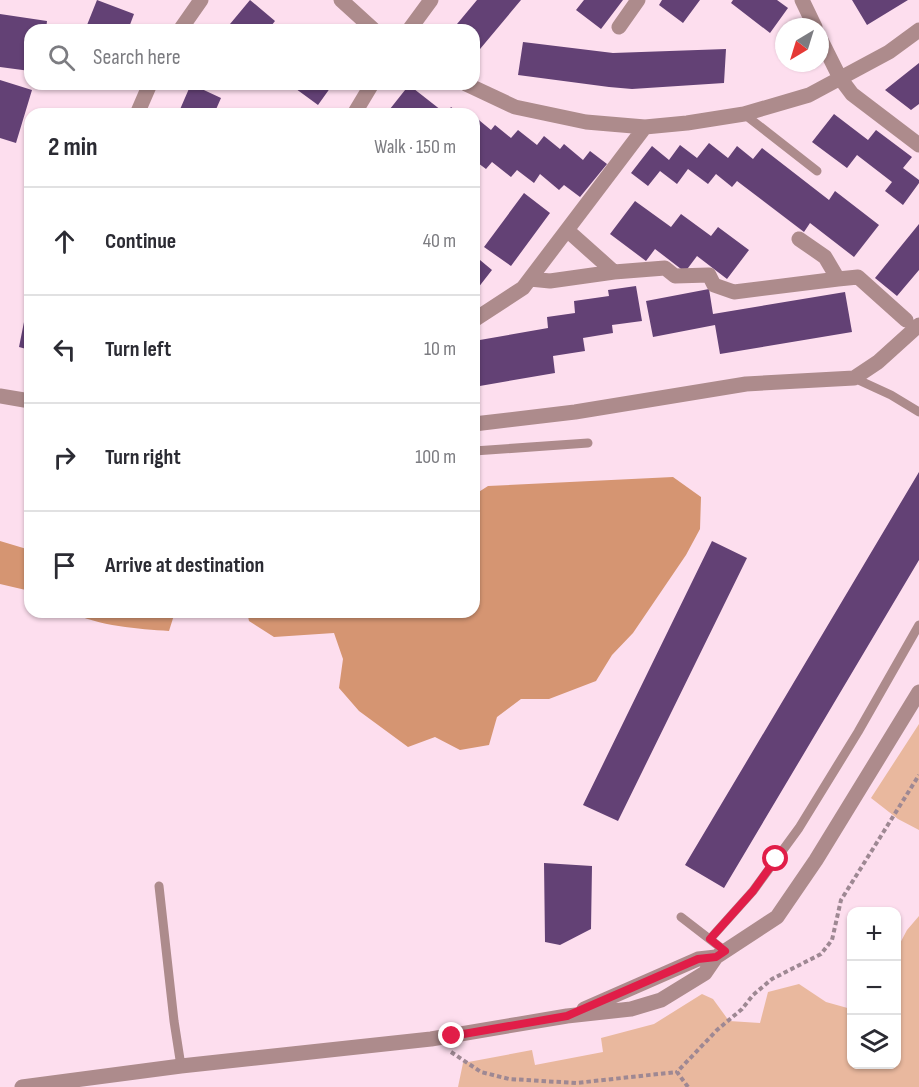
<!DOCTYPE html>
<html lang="en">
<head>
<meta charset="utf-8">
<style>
  body { margin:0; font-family:"Sofia Sans Condensed",sans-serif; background:#f7f7f7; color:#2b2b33 }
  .controls { position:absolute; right:18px; bottom:18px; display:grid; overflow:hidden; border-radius:12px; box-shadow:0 2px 4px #0004 }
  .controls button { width:54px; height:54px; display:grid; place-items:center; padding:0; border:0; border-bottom:2px solid #e1e1e2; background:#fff; color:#2b2b33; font:30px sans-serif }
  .compass { position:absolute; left:775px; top:18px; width:54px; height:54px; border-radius:50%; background:#fff; box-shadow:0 2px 4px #0004; rotate:218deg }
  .stop { position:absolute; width:18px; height:18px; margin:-14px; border:4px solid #e11d48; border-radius:50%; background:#fff }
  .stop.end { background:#e11d48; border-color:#fff; box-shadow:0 2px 6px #0008 }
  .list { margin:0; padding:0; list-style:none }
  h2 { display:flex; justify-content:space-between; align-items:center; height:78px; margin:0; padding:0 24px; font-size:26px }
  h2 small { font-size:20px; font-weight:400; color:#7c7c81 }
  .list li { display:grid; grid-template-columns:39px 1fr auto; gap:18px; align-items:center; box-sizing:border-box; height:108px; padding:0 24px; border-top:2px solid #e1e1e2 }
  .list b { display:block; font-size:22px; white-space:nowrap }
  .list em { font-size:20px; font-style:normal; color:#7c7c81 }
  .icon { flex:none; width:33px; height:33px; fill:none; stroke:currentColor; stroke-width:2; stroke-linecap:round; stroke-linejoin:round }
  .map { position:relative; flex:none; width:919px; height:1087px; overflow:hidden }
  .search { position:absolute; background:#fff; box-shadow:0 2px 4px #0004; left:24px; top:24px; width:456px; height:66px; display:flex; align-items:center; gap:15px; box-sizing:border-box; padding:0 21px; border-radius:18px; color:#7c7c81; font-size:22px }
  .panel { position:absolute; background:#fff; box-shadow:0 2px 4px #0004; left:24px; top:108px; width:456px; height:510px; border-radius:18px }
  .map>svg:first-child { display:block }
</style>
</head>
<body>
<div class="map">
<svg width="919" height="1087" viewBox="0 0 919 1087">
  <rect width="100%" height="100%" fill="#fddeee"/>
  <path fill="#e9b89e" d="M919,724v106l-21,-11 -27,-21z
    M919,916v171h-461l5,-24 69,-13 3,15 68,-13 -2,-14 53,-14 48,-30 11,5 16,22 31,2 8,-31 31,-8 27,18 25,7 1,55h44l1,-115 10,-19z"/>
  <path fill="#d59572" d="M673,477l28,20 -1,32 -14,26 -53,78 -21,22 -16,26 -47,18h-28l-24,18 -8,28 -29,5 -25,-13 -27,10 -49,-36 -20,-23 4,-29 -9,-26 -60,4 -25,-16 -2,-9h227v-117l14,-9z
    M0,541l30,9v41l-30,-7z
    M70,612h105l-6,19c-30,-2 -71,-5 -99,-19z"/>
  <path fill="#634175" d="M97,0l37,14 -6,16h-43z
    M250,0l25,21 -7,9h-43z
    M477,0h44l-46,55 -1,-25h-22z
    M584,0h39l-22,29 -25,-19z
    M662,0h38l-17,23 -24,-18z
    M733,0h44l11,8 -18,25 -39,-30z
    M852,0h56l-41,25z
    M0,14l47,7 -1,9h-16v41l-30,-4z
    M523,42l90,11 113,-4 -2,34 -92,6 -23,-2 -91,-12z
    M919,63v41l-8,6 -26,-20z
    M0,80l32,10 -16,53 -16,-5z
    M191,84l30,14 -7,16h-36z
    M293,84h40l-15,21 -26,-19z
    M409,85l37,29 5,-7 9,7h-74z
    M834,114l34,26 8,-10 36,27 -9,11 16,12v3l-16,22 -18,-14 7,-9 -35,-27 -10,13 -35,-26z
    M474,116l17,14 4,-5 16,13 7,-8 19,15 7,-9 16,13 4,-5 19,16 7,-9 17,13 -27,33 -16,-12 -5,5 -19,-16 -6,9 -17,-13 -6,7 -19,-15 -6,7 -12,-9z
    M709,143l19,15 9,-12 16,13 9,-11 67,52 6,-9 44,34 -25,32 -44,-34 -6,9 -67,-51 -5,6 -16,-13 -8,10 -20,-15 -11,15 -17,-13 -12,15 -17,-13 21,-27 17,14 11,-15 17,13z
    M524,193l26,20 -39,53 -27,-19z
    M635,201l36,26 10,-13 30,22 7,-9 31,23 -22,29 -30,-23 -12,16 -30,-23 -9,12 -36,-27z
    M919,224v46l-22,26 -22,-18z
    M474,255l18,15 -18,23z
    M636,286l6,35 -30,4 1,8 -30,5 2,13 -32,5 2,17 -81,14v-46l74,-13 -1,-11 28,-4 -1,-12 35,-5 -1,-6z
    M709,289l4,25 132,-22 7,40 -132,22 -5,-29 -62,12 -7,-36z
    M27,307l3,1v42l-11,-3z
    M919,472v88l-195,328 -39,-23z
    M712,541l35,17 -129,263 -35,-16z
    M544,863l48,3 -1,63 -31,16 -15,-3z"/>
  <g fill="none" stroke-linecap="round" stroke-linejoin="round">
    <path stroke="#9e8893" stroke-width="4" stroke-dasharray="4.5 3" stroke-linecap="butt" d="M451,1052l30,20 28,7 67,4 101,-11
      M688,1087l-11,-15 40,-42 25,-21 11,-14 19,-16 49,-25 11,-14 9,-40 78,-125"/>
    <path stroke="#ad8b8c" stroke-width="9" d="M744,114l73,57
      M854,378l37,17 28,17
      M474,451l114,-8
      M159,886l15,135 7,45
      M681,917l44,34
      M710,939l43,-48 46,-63 59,-96 61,-107"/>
    <path stroke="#ad8b8c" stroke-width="15" d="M341,0l33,30
      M802,0l13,27
      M619,27l19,-27
      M180,30l21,-30
      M409,30l22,-30
      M820,38l20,40 12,16 67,51
      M466,84l49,23 71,15 59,5 42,-4 57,-9 65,-19 80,-43 30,-22
      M137,114l13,-30
      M354,114l18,-30
      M567,230l47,42
      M530,279l20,2 64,-9 51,-4 10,8 34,-1 5,10 20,7 104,-13 -13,-22 -26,-18
      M838,279l20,-2 48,43
      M474,320l49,-32 122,-161
      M0,396l30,5
      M474,424l101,-12 171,-28 108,-6 24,-16 41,-37
      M584,1009l114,-50 18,-2
      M22,1087l159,-21 250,-27 136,-23 64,-7 30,-9 44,-27 11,-16 61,-40 39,-57 103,-168"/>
  </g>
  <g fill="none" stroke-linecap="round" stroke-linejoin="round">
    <path stroke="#e11d48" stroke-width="8" d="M452,1036l115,-20 131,-57 18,-2 9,-6 -15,-12 43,-48 23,-32"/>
  </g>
</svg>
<div class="controls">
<button>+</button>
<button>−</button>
<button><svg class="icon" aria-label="layers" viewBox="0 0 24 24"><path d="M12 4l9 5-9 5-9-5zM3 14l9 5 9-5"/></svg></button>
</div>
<svg class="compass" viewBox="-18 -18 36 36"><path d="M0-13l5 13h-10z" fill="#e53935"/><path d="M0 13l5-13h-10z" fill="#7c7c81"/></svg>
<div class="stop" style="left:776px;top:859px"></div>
<div class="stop end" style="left:452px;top:1036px"></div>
<div class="search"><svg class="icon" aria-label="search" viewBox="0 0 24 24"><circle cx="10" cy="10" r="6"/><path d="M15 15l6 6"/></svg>Search here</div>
<section class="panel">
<h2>2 min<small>Walk · 150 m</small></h2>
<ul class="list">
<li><svg class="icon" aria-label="ahead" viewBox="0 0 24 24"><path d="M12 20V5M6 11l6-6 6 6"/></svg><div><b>Continue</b></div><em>40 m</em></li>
<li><svg class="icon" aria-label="left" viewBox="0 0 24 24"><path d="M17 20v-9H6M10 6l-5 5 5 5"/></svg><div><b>Turn left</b></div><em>10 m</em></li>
<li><svg class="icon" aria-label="right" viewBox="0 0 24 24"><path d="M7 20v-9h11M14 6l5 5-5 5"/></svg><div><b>Turn right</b></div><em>100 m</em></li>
<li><svg class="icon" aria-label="arrive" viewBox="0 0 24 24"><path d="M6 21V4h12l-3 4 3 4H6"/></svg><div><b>Arrive at destination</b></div></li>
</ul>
</section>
</div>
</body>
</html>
